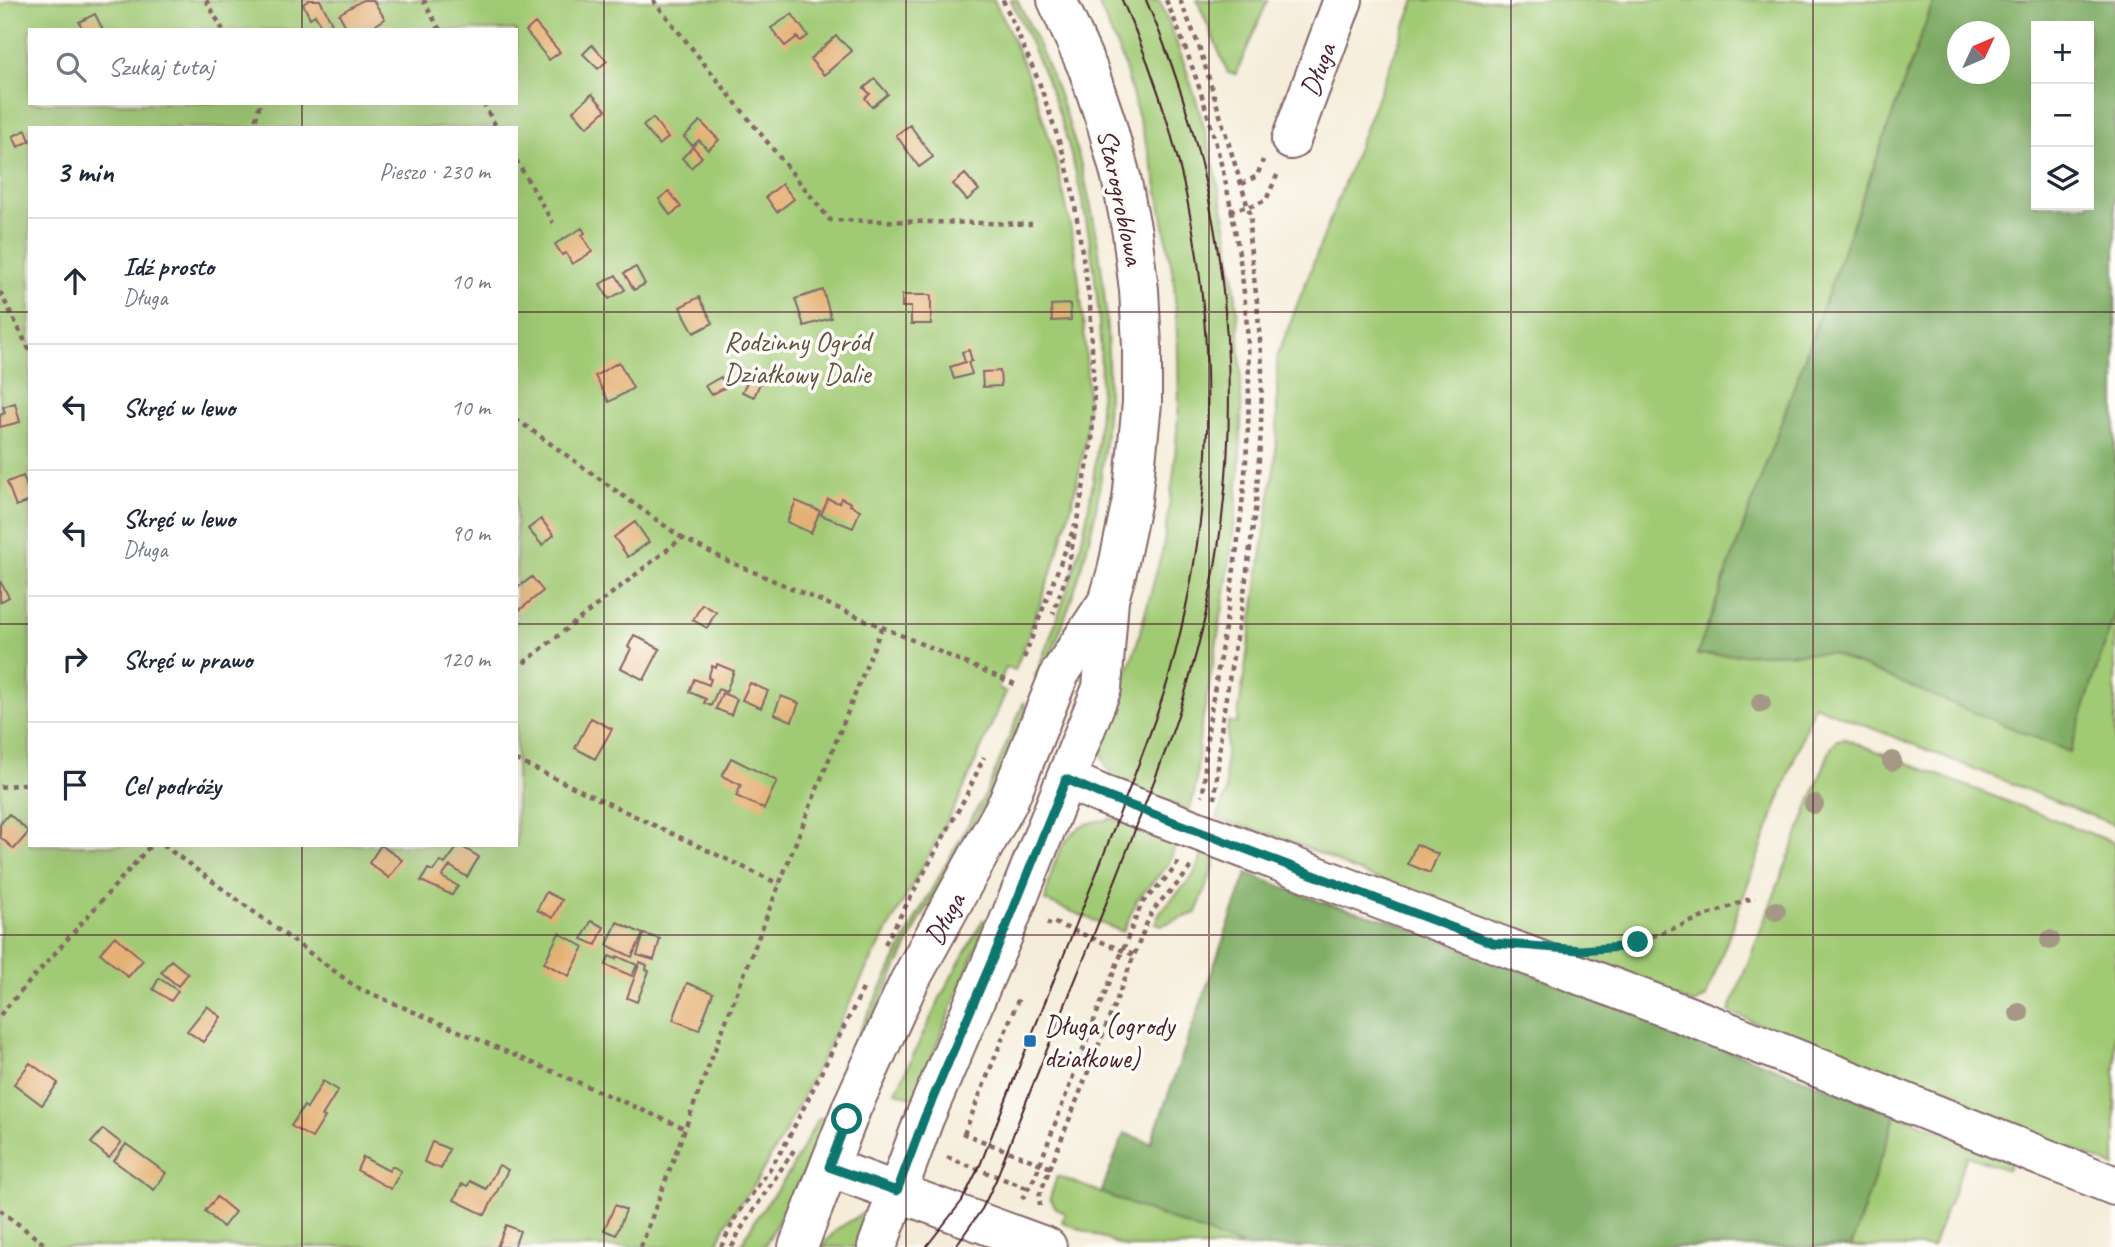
<!DOCTYPE html>
<html lang="pl">
<head>
<meta charset="utf-8">
<style>
  body { margin:0; font-family:Caveat,sans-serif; background:#f2f2f3; color:#1f2937 }
  .controls { position:absolute; right:21px; top:21px; display:grid; overflow:hidden; border-radius:0px; box-shadow:0 7px 28px #0002 }
  .controls button { width:63px; height:63px; display:grid; place-items:center; padding:0; border:0; border-bottom:2px solid #e0e1e3; background:#fff; color:#1f2937; font:35px sans-serif }
  .compass { position:absolute; left:1947px; top:21px; width:63px; height:63px; border-radius:50%; background:#fff; box-shadow:0 7px 28px #0002; rotate:46deg }
  .stop { position:absolute; width:21px; height:21px; margin:-16px; border:5px solid #0f766e; border-radius:50%; background:#fff }
  .stop.end { background:#0f766e; border-color:#fff; box-shadow:0 2px 7px #0008 }
  .list { margin:0; padding:0; list-style:none }
  h2 { display:flex; justify-content:space-between; align-items:center; height:91px; margin:0; padding:0 28px; font-size:30px }
  h2 small { font-size:23px; font-weight:400; color:#747a83 }
  .list li { display:grid; grid-template-columns:46px 1fr auto; gap:21px; align-items:center; box-sizing:border-box; height:126px; padding:0 28px; border-top:2px solid #e0e1e3 }
  .list b { display:block; font-size:26px; white-space:nowrap }
  .list p { margin:0; font-size:23px; white-space:nowrap; color:#747a83 }
  .list em { font-size:23px; font-style:normal; color:#747a83 }
  .icon { flex:none; width:38px; height:38px; fill:none; stroke:currentColor; stroke-width:2; stroke-linecap:round; stroke-linejoin:round }
  .map { position:relative; flex:none; width:2115px; height:1247px; overflow:hidden }
  .search { position:absolute; background:#fff; box-shadow:0 7px 28px #0002; left:28px; top:28px; width:490px; height:77px; display:flex; align-items:center; gap:18px; box-sizing:border-box; padding:0 24px; border-radius:0px; color:#747a83; font-size:26px }
  .panel { position:absolute; background:#fff; box-shadow:0 7px 28px #0002; left:28px; top:126px; width:490px; height:721px; border-radius:0px }
  .map>svg:first-child { display:block }
</style>
</head>
<body>
<div class="map">
<svg width="2115" height="1247" viewBox="0 0 2115 1247">
  <rect width="100%" height="100%" fill="#fdfcf7"/>
  <filter id="ink" filterUnits="userSpaceOnUse"><feTurbulence type="fractalNoise" baseFrequency=".0143" numOctaves="2"/><feDisplacementMap in="SourceGraphic" scale="14" xChannelSelector="R" yChannelSelector="G"/><feConvolveMatrix kernelMatrix="1 2 1 2 8 2 1 2 1" color-interpolation-filters="sRGB"/></filter>
  <filter id="wash" filterUnits="userSpaceOnUse"><feTurbulence type="fractalNoise" baseFrequency=".00686" numOctaves="4" result="noise"/><feDisplacementMap in="SourceGraphic" scale="28" xChannelSelector="R" yChannelSelector="G"/><feGaussianBlur stdDeviation="1.57" result="paint"/><feColorMatrix in="noise" values="0 0 0 0 0 0 0 0 0 0 0 0 0 0 0 0 0 1.4 0 .05"/><feComposite in="paint" operator="in"/></filter>
  <g filter="url(#wash)">
    <rect width="100%" height="100%" fill="#f5edda"/>
    <path fill="#a1ca75" stroke="#767450" stroke-width="2" fill-rule="evenodd" d="M10,0h984c53,103 81,215 90,331 3,37 6,79 0,116 -13,77 -41,151 -69,223l-9,-3 -8,21 8,4 -47,107 -93,171 -81,162 -29,50 -28,38 -12,27h-716v-1242zM30,30h486v73h-486zM30,128h486v717h-486z
      M1011,0h6c81,155 110,337 79,509 -11,56 -30,108 -51,161l-8,7h-2c20,-53 42,-106 52,-161 27,-136 13,-277 -30,-409 -13,-36 -30,-72 -46,-107z
      M1097,0l63,1c57,135 84,277 81,423 -1,86 -16,173 -31,257 -3,17 -7,35 -10,52 -3,27 -1,52 -11,78l-73,-31c-11,-12 -15,-22 -15,-38l35,-95 27,-99 11,-76 5,-69 -1,-51 -4,-71 -19,-105 -32,-115z
      M1197,0h71l-32,74 -8,-1z
      M1415,0h519l-237,655 133,-3 240,100 45,-140v213l-301,-120 -108,292 -11,7 -346,-136 -25,-13 -39,-16 -68,-20 9,-26 -1,-25 3,-47 9,3 38,-262 2,-31v-74z
      M1024,702l3,8 -36,83 -71,127 -74,152 -5,-3 76,-153 70,-125z
      M1845,739l270,104v324l-386,-155 102,-264 6,-8z
      M1110,818l68,22 -10,25 -31,35 -14,32 -78,-31c7,-37 17,-81 64,-81z
      M1204,851l7,4 4,8 -19,50 -34,12 -7,-2 5,-11 33,-36z
      M983,920l4,1 -72,177 -19,-6 46,-98z
      M1896,1114l117,43 -5,13 -41,-14 -35,91h-81z
      M821,1118l8,1 -32,68 -33,60h-24l17,-30 32,-44 28,-52z
      M1057,1176l188,71h-119l-64,-25 3,-9 -9,-5 -6,-10z
      M865,1212h3l1,4 -12,31h-36l16,-18z"/>
    <path fill="#80ae66" stroke="#656648" stroke-width="2" fill-rule="evenodd" d="M1934,0h181v612l-45,140 -240,-99 -133,2zM2036,26h53v179h-53zM1958,32h42v42h-42z
      M1247,873l74,29 71,19 504,193 -45,133h-608l-142,-54 23,-60 27,10z"/>
    <g id="blocks">
      <path fill="#e5b074" d="M309,0h11l12,23 -10,5 -7,-13 -5,3 -7,-14z
        M363,0h10l12,19 -17,11h-20l-9,-16z
        M95,14l8,16h-20l-4,-8z
        M792,14l16,22 -8,5 -3,-4 -12,9 -14,-18z
        M535,23l25,29 -11,8 -23,-29z
        M836,36l16,15 -28,24 -14,-16z
        M592,45l15,16 -9,8 -15,-15z
        M875,79l13,15 -16,13 -7,-9 5,-4 -6,-6z
        M592,94l14,16 -19,17 -14,-16z
        M653,118l15,20 -9,7 -16,-19z
        M700,121l19,19 -11,10 -9,-10 -6,6 -9,-9z
        M910,125l23,32 -14,10 -23,-32z
        M26,130l4,11 -12,6 -5,-11z
        M693,147l9,10 -11,11 -9,-10z
        M965,174l14,16 -12,10 -14,-16z
        M782,184l12,15 -17,13 -11,-15z
        M669,191l12,16 -11,8 -11,-16z
        M582,228l3,5 -3,2 10,17 -20,12 -6,-11 -4,2 -7,-11z
        M636,267l9,17 -11,6 -10,-17z
        M616,275l9,15 -16,9 -9,-15z
        M823,290l8,28 -27,8 -9,-27z
        M902,295h29v29h-20v-17h-9z
        M699,297l14,26 -19,10 -14,-26z
        M1070,304l1,16 -19,1 -1,-16z
        M969,350l3,11 -4,1 4,12 -18,5 -4,-12 15,-5 -3,-10z
        M619,362l14,26 -24,14 -14,-26z
        M1000,371l1,15 -18,1 -1,-15z
        M750,376l11,5 -7,16 -12,-5z
        M721,377l5,10 -15,8 -6,-9z
        M15,403l5,19 -20,5v-12l5,-2 -2,-6z
        M23,476l7,17v8l-14,5 -9,-24z
        M841,498l10,5 -1,2 10,5 -7,18 -32,-13 7,-16 11,4z
        M796,501l24,10 -9,22 -24,-11z
        M541,519l13,16 -12,10 -14,-16z
        M635,522l14,20 -21,15 -14,-20z
        M532,577l11,14 -27,22v-24z
        M0,581l9,16 -9,5z
        M702,604l14,8 -9,16 -14,-8z
        M634,635l26,14 -16,31 -23,-12 10,-19 -3,-2z
        M717,664l17,7 -8,21 -8,-3 -7,17 -7,-3 2,-4 -17,-7 5,-13 15,6 2,-6 -3,-1 4,-12 4,2z
        M750,683l18,8 -7,17 -19,-8z
        M722,693l15,6 -6,16 -15,-6z
        M781,696l18,7 -7,18 -18,-7z
        M591,718l21,11 -17,30 -20,-11z
        M731,758l46,23 -13,28 -28,-13 5,-11 -19,-9z
        M9,814l20,18 -15,17 -14,-12v-13z
        M1416,844l22,10 -8,19 -22,-9z
        M381,845l21,15 -13,18 -20,-15z
        M459,845l20,12 -12,20 -17,-11 -8,11 16,9 -6,9 -31,-14 7,-12 5,2 7,-10 5,3z
        M546,892l16,8 -9,18 -16,-8z
        M591,921l13,6 -8,18 -14,-6z
        M617,922l26,12 -11,23 -25,-12z
        M559,933l25,14 -15,29 -25,-13z
        M644,934l16,5 -6,21 -17,-5z
        M115,936l28,24 -15,17 -28,-24z
        M609,956l7,3 1,-3 20,9 -5,11 -26,-11z
        M171,960l17,14 -10,12 -17,-14z
        M640,962l7,3 -1,5 3,1 -12,31 -10,-4z
        M159,978l19,13 -7,10 -18,-12z
        M687,983l26,10 -14,37 -26,-10z
        M207,1006l14,11 -18,25 -16,-11z
        M30,1063l28,20 -16,22 -28,-21z
        M323,1081l15,9 -16,26 3,1 -13,21 -21,-12 13,-20 3,2z
        M103,1129l18,14 -12,15 -18,-15z
        M432,1142l17,7 -8,20 -17,-7z
        M126,1144l40,29 -12,17 -40,-29z
        M363,1157l26,14 3,-5 9,5 -10,18 -34,-19z
        M499,1165l9,5 -23,45 -31,-15 8,-16 6,2 2,-5 16,8z
        M217,1197l18,15 -12,15 -18,-16z
        M615,1205l11,5 -10,25 -12,-5z
        M506,1225l14,6 -6,16h-17z"/>
    </g>
  </g>
  <g filter="url(#ink)">
    <use href="#blocks" fill-opacity="0" stroke="#866768" stroke-width="2"/>
    <g fill="none" stroke-linecap="round" stroke-linejoin="round">
      <defs>
        <g id="minor">
          <path id="s1" d="M1291,140l52,-140"/>
          <path d="M1066,779l34,15 604,228 411,164"/>
          <path d="M829,1167l218,80"/>
          <path id="s2" d="M798,1247l54,-140 57,-125 99,-180 52,-129 48,-72"/>
          <path d="M877,1247l47,-128 81,-188 97,-243 7,-89 8,-28 15,-71 10,-97v-57l-3,-56 -7,-57 -11,-56 -15,-55 -18,-53 -31,-69"/>
        </g>
      </defs>
      <use href="#minor" stroke="#866768" stroke-width="42"/>
      <path stroke="#866768" stroke-width="4.5" stroke-dasharray="5 5" stroke-linecap="butt" d="M206,0l17,30
        M426,0l-2,2 16,28
        M653,0l177,220 202,4
        M1003,0l36,82 24,71 9,34 18,116 4,89 -2,49 -25,133 -14,40
        M1166,0c44,102 74,218 81,328 8,118 -11,237 -31,353 -4,23 -8,45 -10,68 -2,16 0,32 -4,47
        M1180,0l19,46 52,171 -2,20 8,65 5,64 -1,63 -5,74 -11,83 -23,135 -7,78
        M483,103l14,25
        M259,128l-4,-6 5,-19
        M516,160l37,63
        M1242,184l15,-8 6,-16
        M1230,210l25,-5 11,-5 13,-29
        M0,292l30,59
        M516,419l166,119
        M1024,658l51,-133
        M516,669l166,-131 46,23 289,124
        M516,760l263,124
        M0,787l30,-4
        M163,845l193,142 328,141
        M1048,926l2,-5 84,34
        M885,944l81,-148 18,-39
        M1614,948l24,-6 117,-45
        M0,1015l151,-170
        M962,1133l89,35
        M964,1134l56,-139
        M947,1157l82,32
        M1022,1199l13,-22 60,-159 47,-115 28,-29 9,-13
        M1040,1206l-1,-10 109,-276c10,-22 32,-34 43,-54
        M0,1210l48,37
        M641,1247c76,-208 158,-414 241,-620
        M721,1247l14,-29 35,-49 17,-28 76,-152
        M732,1247l7,-15 55,-82"/>
      <use href="#minor" stroke="#fff" stroke-width="38"/>
      <path stroke="#4a1f2b" stroke-width="2" d="M926,1247l36,-46 19,-38c41,-106 85,-211 126,-317 21,-55 44,-110 61,-166 64,-226 51,-466 -46,-680
        M955,1247l27,-38 14,-29c43,-116 93,-230 137,-345 21,-54 43,-107 58,-163 63,-221 47,-461 -45,-672"/>
    </g>
    <g fill="#a59886">
      <circle cx="1761" cy="703" r="10"/>
      <circle cx="1892" cy="761" r="10"/>
      <circle cx="1814" cy="804" r="10"/>
      <circle cx="1776" cy="911" r="10"/>
      <circle cx="2050" cy="940" r="10"/>
      <circle cx="2019" cy="1013" r="10"/>
    </g>
  </g>
  <g fill="none" stroke-linecap="round" stroke-linejoin="round" filter="url(#ink)">
    <path stroke="#0f766e" stroke-width="9" d="M847,1119l-18,48 68,24 27,-72 81,-189 61,-151 34,15 393,149 87,7 42,-3 16,-5"/>
  </g>
  <path fill="none" stroke="#4a1f2b" stroke-width="2" stroke-opacity="0.55" d="M302,0v30M604,0v1247M906,0v1247M1209,0v1247M1511,0v1247M1813,0v1247M302,103v25M0,312h30M516,312h1599M0,624h30M516,624h1599M302,845v402M0,935h2115"/>
  <rect fill="#1f6fb2" stroke="#fdfcf7" stroke-width="2.5" x="1023" y="1034" width="14" height="14" rx="3.5"/>
  <g text-anchor="middle" dominant-baseline="central" stroke-width="7" stroke-linejoin="round" paint-order="stroke">
    <g font-size="28" fill="#4a1f2b" stroke="#fdfcf7">
      <text stroke="none"><textPath href="#s1" startOffset="75">Długa</textPath></text>
      <text transform="translate(1121 197) rotate(78)">Starogroblowa</text>
      <text stroke="none"><textPath href="#s2" startOffset="360">Długa</textPath></text>
    </g>
    <g font-size="28" fill="#645241" stroke="#fdfcf7">
      <text x="797" y="341">Rodzinny Ogród<tspan x="797" dy="32">Działkowy Dalie</tspan></text>
    </g>
    <g font-size="28" fill="#4a1f2b" stroke="#fdfcf7" text-anchor="start">
      <text x="1044" y="1025">Długa (ogrody<tspan x="1044" dy="32">działkowe)</tspan></text>
    </g>
  </g>
</svg>
<div class="controls">
<button>+</button>
<button>−</button>
<button><svg class="icon" aria-label="layers" viewBox="0 0 24 24"><path d="M12 4l9 5-9 5-9-5zM3 14l9 5 9-5"/></svg></button>
</div>
<svg class="compass" viewBox="-18 -18 36 36"><path d="M0-13l5 13h-10z" fill="#e53935"/><path d="M0 13l5-13h-10z" fill="#747a83"/></svg>
<div class="stop" style="left:847px;top:1119px"></div>
<div class="stop end" style="left:1638px;top:942px"></div>
<div class="search"><svg class="icon" aria-label="search" viewBox="0 0 24 24"><circle cx="10" cy="10" r="6"/><path d="M15 15l6 6"/></svg>Szukaj tutaj</div>
<section class="panel">
<h2>3 min<small>Pieszo · 230 m</small></h2>
<ul class="list">
<li><svg class="icon" aria-label="ahead" viewBox="0 0 24 24"><path d="M12 20V5M6 11l6-6 6 6"/></svg><div><b>Idź prosto</b><p>Długa</p></div><em>10 m</em></li>
<li><svg class="icon" aria-label="left" viewBox="0 0 24 24"><path d="M17 20v-9H6M10 6l-5 5 5 5"/></svg><div><b>Skręć w lewo</b></div><em>10 m</em></li>
<li><svg class="icon" aria-label="left" viewBox="0 0 24 24"><path d="M17 20v-9H6M10 6l-5 5 5 5"/></svg><div><b>Skręć w lewo</b><p>Długa</p></div><em>90 m</em></li>
<li><svg class="icon" aria-label="right" viewBox="0 0 24 24"><path d="M7 20v-9h11M14 6l5 5-5 5"/></svg><div><b>Skręć w prawo</b></div><em>120 m</em></li>
<li><svg class="icon" aria-label="arrive" viewBox="0 0 24 24"><path d="M6 21V4h12l-3 4 3 4H6"/></svg><div><b>Cel podróży</b></div></li>
</ul>
</section>
</div>
</body>
</html>
